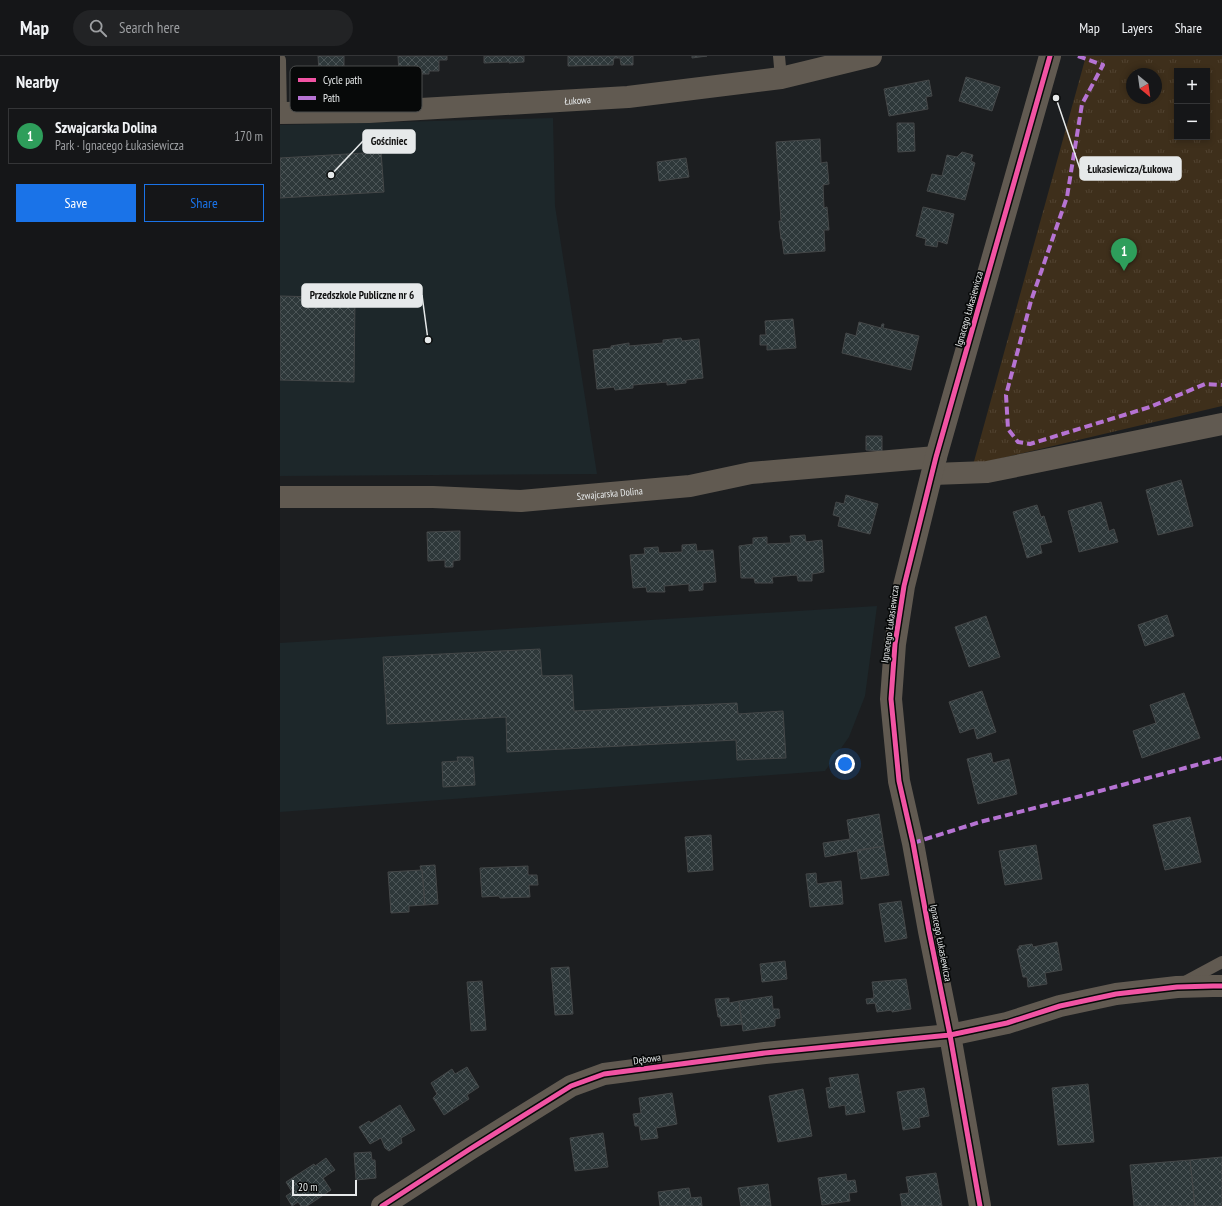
<!DOCTYPE html>
<html lang="en">
<head>
<meta charset="utf-8">
<style>
  body { margin:0; font-family:"PT Sans Narrow",sans-serif; background:#222325; color:#f1f3f6 }
  .controls { position:absolute; right:12px; top:12px; display:grid; overflow:hidden; border-radius:0px; box-shadow:0 2px 6px #0003 }
  .controls button { width:36px; height:36px; display:grid; place-items:center; padding:0; border:0; border-bottom:1px solid #343537; background:#151618; color:#f1f3f6; font:20px sans-serif }
  .compass { position:absolute; left:846px; top:12px; width:36px; height:36px; border-radius:50%; background:#151618; box-shadow:0 2px 6px #0003; rotate:151deg }
  .scale { position:absolute; left:12px; bottom:10px; width:65px; box-sizing:border-box; padding-left:4px; border:2px solid #e6e9ea; border-top:0; font-size:11px; line-height:14px; white-space:nowrap; color:#e6e9ea; -webkit-text-stroke:3px #070909; paint-order:stroke }
  .you { position:absolute; left:565px; top:708px; width:14px; height:14px; margin:-10px; border:3px solid #fff; border-radius:50%; background:#1a73e8; box-shadow:0 0 0 6px #1a73e833 }
  .badge { display:grid; place-items:center; width:26px; height:26px; border-radius:50%; background:#1a73e8; color:#fff; font-size:13px; font-weight:700 }
  .pin { position:absolute; translate:-50% -33px; filter:drop-shadow(0 1px 2px #0008) }
  .pin::after { content:''; position:absolute; top:21px; width:14px; height:12px; background:inherit; clip-path:polygon(0 0,100% 0,50% 100%) }
  .list { margin:0; padding:0; list-style:none }
  h2 { display:flex; justify-content:space-between; align-items:center; height:52px; margin:0; padding:0 16px; font-size:17px }
  h2 small { font-size:13px; font-weight:400; color:#9d9fa2 }
  .list li { display:grid; grid-template-columns:26px 1fr auto; gap:12px; align-items:center; box-sizing:border-box; height:56px; margin:0 8px 8px; padding:0 8px; border:1px solid #343537; border-radius:0px }
  .list b { display:block; font-size:15px; white-space:nowrap }
  .list p { margin:0; font-size:13px; white-space:nowrap; color:#9d9fa2 }
  .list em { font-size:13px; font-style:normal; color:#9d9fa2 }
  .actions { display:flex; gap:8px; padding:12px 16px }
  .actions a { flex:1; padding:9px 0; border:1px solid #1a73e8; border-radius:0px; text-align:center; font-size:14px; color:#1a73e8 }
  .actions .main { background:#1a73e8; color:#fff }
  .icon { flex:none; width:22px; height:22px; fill:none; stroke:currentColor; stroke-width:2; stroke-linecap:round; stroke-linejoin:round }
  .map { position:relative; flex:none; width:942px; height:1150px; overflow:hidden }
  header { display:flex; align-items:center; gap:24px; box-sizing:border-box; height:56px; padding:0 20px; background:#151618; border-bottom:1px solid #343537 }
  header strong { font-size:19px }
  nav { display:flex; gap:22px; margin-inline-start:auto; font-size:14px }
  .search { width:280px; height:36px; background:#222325; display:flex; align-items:center; gap:10px; box-sizing:border-box; padding:0 14px; border-radius:22px; color:#9d9fa2; font-size:15px }
  main { display:flex }
  aside { flex:1; background:#151618 }
  .map>svg:first-child { display:block }
</style>
</head>
<body>
<header>
<strong>Map</strong>
<div class="search"><svg class="icon" aria-label="search" viewBox="0 0 24 24"><circle cx="10" cy="10" r="6"/><path d="M15 15l6 6"/></svg>Search here</div>
<nav><a>Map</a><a>Layers</a><a>Share</a></nav>
</header>
<main>
<aside>
<h2>Nearby<small></small></h2>
<ul class="list">
<li><span class="badge" style="background:#2e9e5b">1</span><div><b>Szwajcarska Dolina</b><p>Park · Ignacego Łukasiewicza</p></div><em>170 m</em></li>
</ul>
<div class="actions"><a class="main">Save</a><a>Share</a></div>
</aside>
<div class="map">
<svg width="942" height="1150" viewBox="0 0 942 1150">
  <defs>
    <pattern id="park-tufts" width="24" height="20" patternUnits="userSpaceOnUse"><rect width="24" height="20" fill="#3e2f1b"/><path d="M3 7l-1-3M5 7V3M7 7l1-3M15 17l-1-3M17 17v-4M19 17l1-3" fill="none" stroke="#514331"/></pattern>
    <pattern id="building-cross-hatch" width="8" height="8" patternUnits="userSpaceOnUse"><rect width="8" height="8" fill="#2e383a"/><path d="M0 0l8 8M0 8l8-8" fill="none" stroke="#4c5557"/></pattern>
  </defs>
  <rect width="100%" height="100%" fill="#1c1e20"/>
  <path fill="#1d272a" d="M273,62l2,88 42,268 -317,2v-351z
    M597,550l-12,90 -16,41 -24,34 -545,41v-169z"/>
  <path fill="url(#park-tufts)" fill-rule="evenodd" d="M806,0h136v350l-249,59zM897,15h30v66h-30zM852,18h24v24h-24z"/>
  <path fill="url(#building-cross-hatch)" stroke="#444748" d="M38,0h26v14l-25,2z
    M118,0h49v4h-8v11h-10v3h-30z
    M204,0h40v6l-15,1v-1l-25,1z
    M288,0h65v9h-12l-1,-7h-6l-1,7 -45,1z
    M412,0h15l-15,2z
    M686,21l34,10 -8,24 -33,-10z
    M649,24l3,16 -6,1 2,12 -39,7 -5,-27z
    M617,67h17l1,28 -17,1z
    M540,83l1,24 6,-1 2,22 -6,1 1,23 3,-1 2,23h-5l1,21 -41,3 -2,-15h-1l-2,-18h2l-5,-79z
    M101,96l3,40 -104,6v-40z
    M682,96l11,3 -2,6 4,2 -10,37 -38,-9 5,-17 10,2 5,-21 10,2z
    M406,102l3,19 -30,4 -2,-19z
    M643,151l31,7 -7,30 -9,-3 -1,6 -12,-2 1,-6 -10,-3z
    M0,240l75,2 -1,84 -74,-2z
    M513,263l3,29 -29,2v-5h-7v-10h6l-1,-14z
    M579,266l22,6 1,-4h2l-1,4 36,8 -8,34 -69,-17 4,-20 10,3z
    M401,282l1,3 17,-2 4,39 -17,2v3l-19,2v-3l-34,3v3l-18,2 -1,-3 -17,2 -4,-39 18,-2v-2l18,-3v3l34,-3v-3z
    M586,380h16v15l-16,-1z
    M901,424l12,46 -35,9 -12,-45z
    M566,439l32,9 -8,30 -32,-8 2,-9 -7,-2 3,-13 8,2z
    M821,446l8,29 5,-2 4,13 -39,10 -11,-41z
    M757,449l4,12 3,-1 8,26 -12,3 2,8 -15,5 -14,-46z
    M180,475v29l-7,1v6h-8v-7l-17,1 -1,-29z
    M525,479l1,7 16,-2 2,32 -12,2v7h-14l-1,-6 -25,2 1,6h-18l-1,-5h-13l-2,-32 14,-2v-6l14,-1v7l24,-1 -1,-7z
    M416,488l1,7 16,-1 3,32 -13,1v7l-14,1v-7l-25,2 1,6h-18l-1,-5 -13,1 -3,-33 15,-1 -1,-6 14,-1 1,6 23,-1v-7z
    M887,559l7,21 -29,10 -7,-21z
    M706,560l14,41 -31,10 -14,-40z
    M260,593l2,27 30,-1 2,36 163,-8 1,11 45,-3 3,47 -49,2 -1,-20 -229,12 -1,-35 -119,7 -4,-67z
    M702,635l14,41 -19,7 -3,-11 -14,5 -11,-31z
    M904,637l16,45 -58,20 -9,-27 23,-8 -6,-18z
    M711,697l2,10 16,-4 8,35 -39,10 -11,-45z
    M177,701h16l2,28 -32,2 -1,-25 16,-1z
    M599,758l5,32 -59,11 -2,-14 27,-4 -3,-19z
    M910,761l11,45 -36,8 -12,-45z
    M431,779l2,35 -25,2 -3,-35z
    M756,789l6,34 -37,6 -6,-34z
    M604,790l5,29 -28,4 -4,-29z
    M155,809l3,39 -13,1 -3,-36 -1,1 -1,-4z
    M248,810v9h9l1,10h-9l1,12 -30,1 -1,-2 -17,1 -2,-29z
    M142,814l3,35 -16,1v6l-18,1 -3,-41z
    M536,817l1,11 24,-3 2,23 -33,3 -4,-33z
    M621,845l6,37 -22,4 -6,-38z
    M777,886l5,28 -17,3 2,11 -19,3 -1,-10h-4l-6,-28h2v-3l13,-2 1,3z
    M505,905l2,18 -25,3 -2,-18z
    M289,911l4,47 -18,1 -4,-47z
    M626,923l5,30 -19,3v-2l-15,2 -2,-9 -8,1 -1,-5 8,-1 -2,-16z
    M202,925l4,49 -15,1 -4,-49z
    M492,940l1,13h6l1,9 -5,1v7l-32,5 -4,-30z
    M449,942v5l10,-2 3,23 -21,2 -1,-9h-2l-3,-18z
    M187,1011l12,20 -12,8 2,4 -25,16 -11,-17 4,-4 -6,-11 21,-14 3,5z
    M578,1018l7,38 -19,3 -1,-10 -16,3 -3,-20 5,-1 -2,-9z
    M808,1028l6,58 -36,3 -6,-57z
    M644,1032l5,28 -10,2 1,9 -17,3 -6,-38z
    M523,1033l9,47 -34,6 -9,-46z
    M392,1037l5,31 -21,4 2,10 -17,2 -2,-14h-4l-2,-12 8,-1 -2,-15z
    M120,1049l15,25 -14,8 1,5 -13,8 -4,-3 -4,-10 -11,6 -11,-17 10,-6 2,2z
    M323,1077l5,34 -33,4 -5,-33z
    M91,1096l1,8h3l1,18 -20,2 -2,-27z
    M942,1101v49h-27l-5,-46z
    M46,1102l9,12 -12,8 8,12 -24,16h-6l-3,-4 -6,4 -6,-10 6,-4 -6,-10 28,-18 1,2z
    M910,1104l5,46h-61l-4,-41z
    M656,1117l6,33h-40l-2,-12 9,-1 -3,-16z
    M566,1118l1,7 8,-1 2,12 -8,1 1,8 -28,4 -4,-27z
    M488,1128l3,22h-30l-3,-18z
    M409,1132l2,10 10,-1 1,9h-42l-2,-14z"/>
  <g fill="none" stroke-linecap="round" stroke-linejoin="round">
    <path stroke="#615a51" stroke-width="12" d="M499,0l2,22
      M0,4l1,53
      M903,927l39,-21"/>
    <g stroke="#615a51" stroke-width="22">
      <path id="s1" d="M0,57l89,-1 259,-15 153,-19 90,-22"/>
      <path d="M653,418l54,-2 235,-48"/>
      <path id="s2" d="M0,441h153l88,4 169,-15 61,-13 185,-16"/>
      <path d="M102,1150l88,-57 101,-63 33,-12 161,-21 185,-18 57,-12 53,-17 56,-12 61,-7 36,-1h9"/>
      <path d="M700,1150l-30,-171 -21,-104 -16,-88 -14,-62 -8,-82 4,-55 9,-58 32,-129 114,-401"/>
    </g>
    <path stroke="#b673d3" stroke-width="4" stroke-dasharray="8 4" stroke-linecap="butt" d="M798,0l25,9 -21,39 -15,93 -36,104 -25,94 2,34 10,13 12,2 120,-37 55,-23 17,1
      M633,787l67,-21 101,-26 141,-38"/>
    <defs>
      <path id="cycleway" d="M102,1150l88,-57 101,-63 33,-12 161,-21 185,-18 57,-12 53,-17 56,-12 61,-7 36,-1h9
        M700,1150l-30,-171 -21,-104 -16,-88 -14,-62 -8,-82 4,-55 9,-58 32,-129 114,-401"/>
    </defs>
    <use href="#cycleway" stroke="#070909" stroke-width="8"/>
    <use href="#cycleway" stroke="#f153a3" stroke-width="5"/>
  </g>
  <g text-anchor="middle" dominant-baseline="central" stroke-width="3.5" stroke-linejoin="round" paint-order="stroke">
    <g font-size="10" fill="#e6e9ea" stroke="#070909">
      <text stroke="none"><textPath href="#s1" startOffset="298">Łukowa</textPath></text>
      <text transform="translate(689 253) rotate(-74)">Ignacego Łukasiewicza</text>
      <text stroke="none"><textPath href="#s2" startOffset="330">Szwajcarska Dolina</textPath></text>
      <text transform="translate(610 568) rotate(-82)">Ignacego Łukasiewicza</text>
      <text transform="translate(661 887) rotate(79)">Ignacego Łukasiewicza</text>
      <text transform="translate(367 1003) rotate(-8)">Dębowa</text>
    </g>
  </g>
  <rect x="10" y="10" width="132" height="46" rx="6" fill="#070909" stroke="#4a4c4c" stroke-width="1"/>
  <rect x="18" y="22" width="18" height="4" fill="#f153a3"/>
  <rect x="18" y="40" width="18" height="4" fill="#b673d3"/>
  <g font-size="11" fill="#e6e9ea">
    <text x="43" y="28">Cycle path</text>
    <text x="43" y="46">Path</text>
  </g>
  <path fill="none" stroke="#e6e9ea" stroke-width="1.5" d="M51 119L83 85M776 42L800 113M148 284L142 239"/>
  <g fill="#e6e9ea" stroke="#070909" stroke-width="1.5">
    <circle cx="51" cy="119" r="4"/>
    <circle cx="776" cy="42" r="4"/>
    <circle cx="148" cy="284" r="4"/>
  </g>
  <g fill="#e6e9ea" stroke="#e6e9ea" stroke-width="1.5">
    <rect x="83" y="74" width="52" height="23" rx="4"/>
    <rect x="800" y="101" width="101" height="23" rx="4"/>
    <rect x="22" y="228" width="120" height="23" rx="4"/>
  </g>
  <g font-size="11" text-anchor="middle" font-weight="bold" fill="#111">
    <text x="109" y="89">Gościniec</text>
    <text x="850" y="117">Łukasiewicza/Łukowa</text>
    <text x="82" y="243">Przedszkole Publiczne nr 6</text>
  </g>
</svg>
<div class="controls">
<button>+</button>
<button>−</button>
</div>
<svg class="compass" viewBox="-18 -18 36 36"><path d="M0-13l5 13h-10z" fill="#e53935"/><path d="M0 13l5-13h-10z" fill="#9d9fa2"/></svg>
<div class="scale">20 m</div>
<div class="you"></div>
<div class="pin badge" style="left:844px;top:215px;background:#2e9e5b">1</div>
</div>
</main>
</body>
</html>
